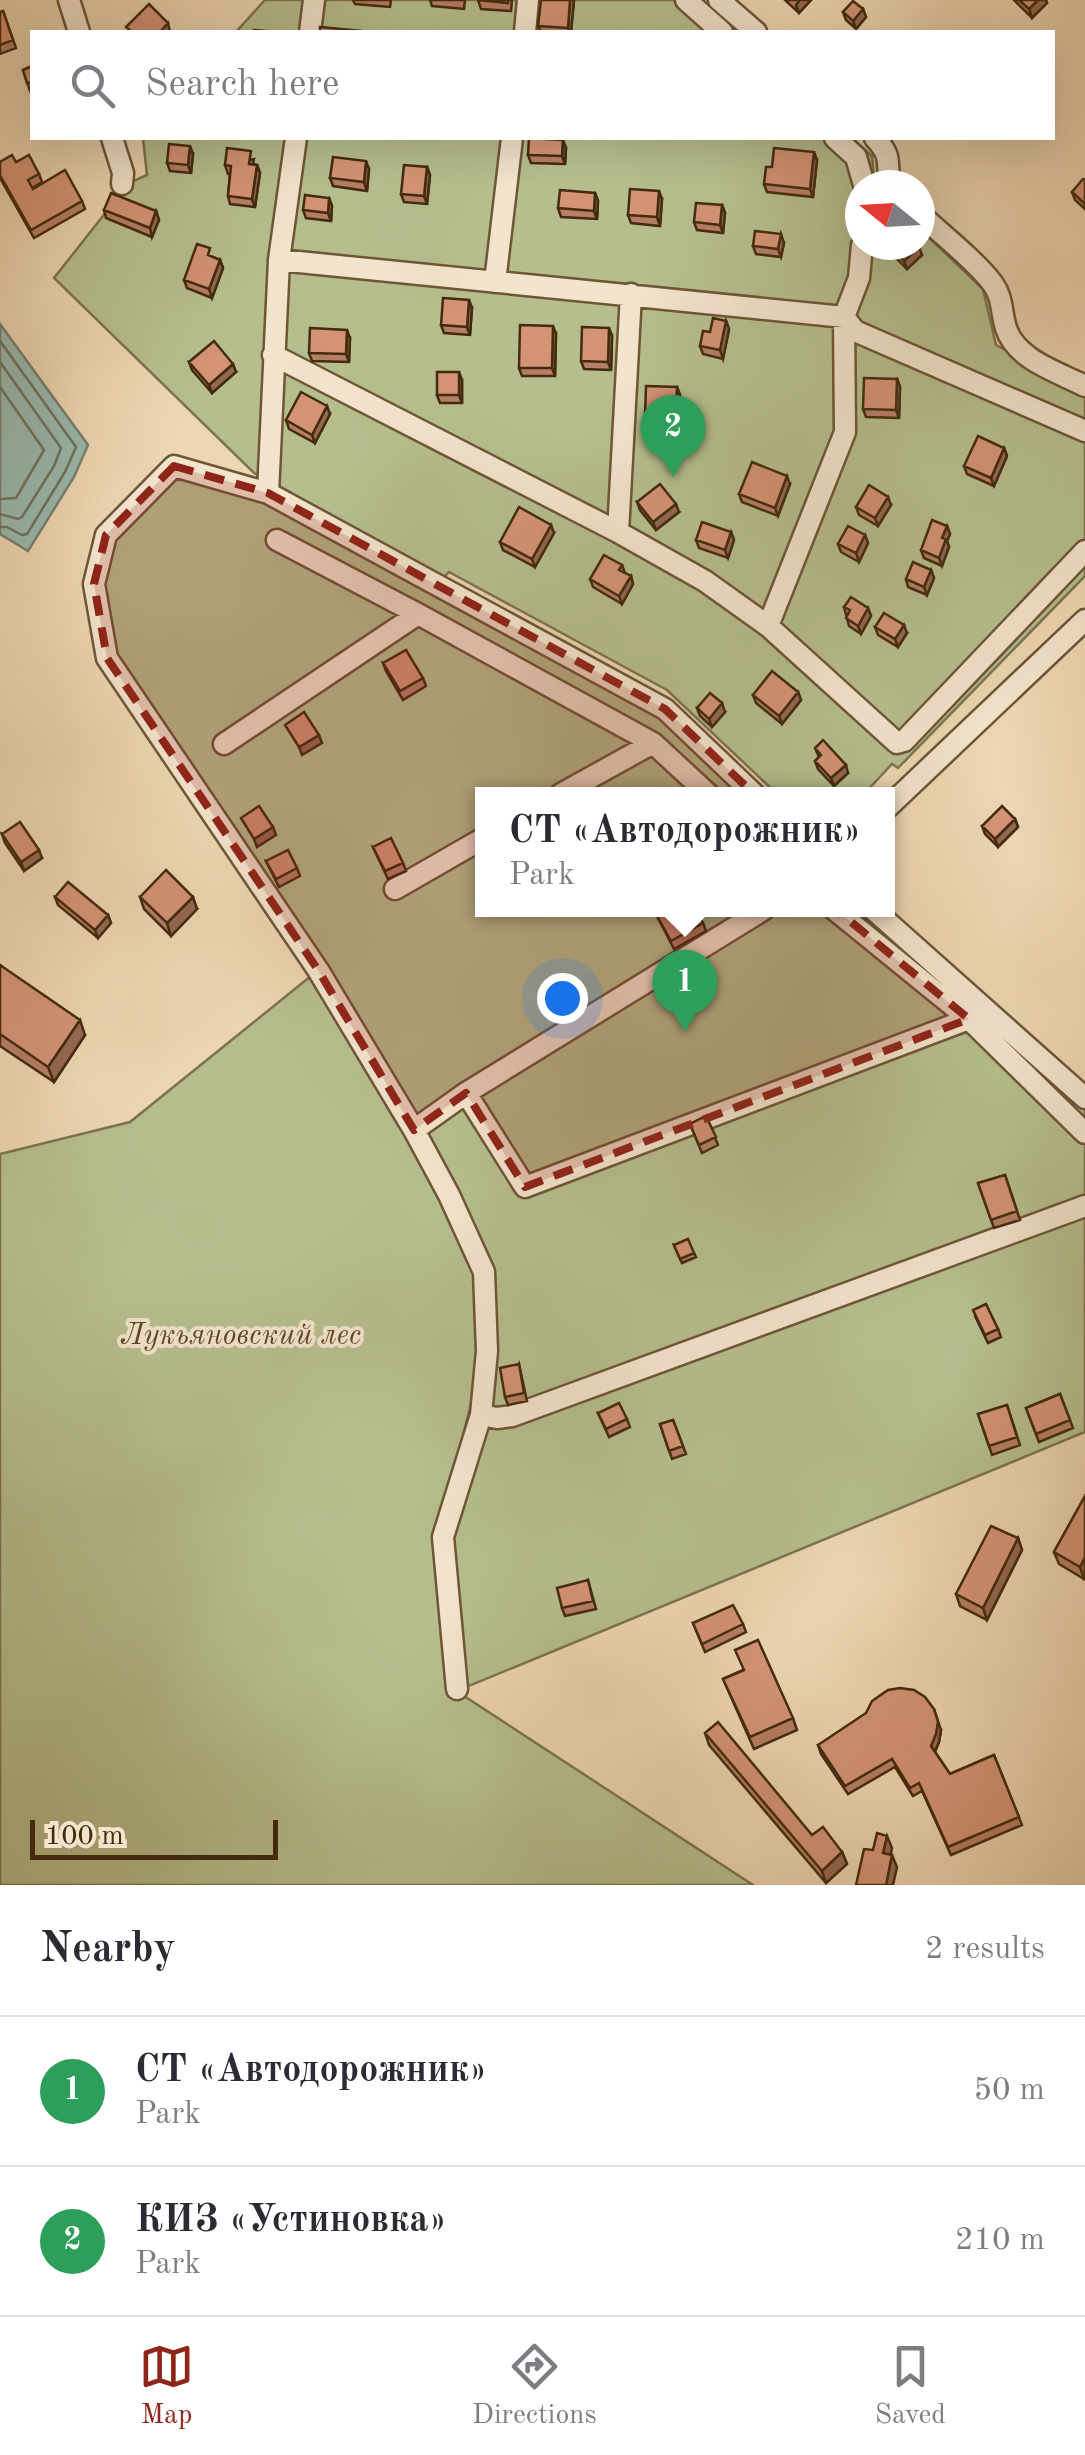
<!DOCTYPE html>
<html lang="en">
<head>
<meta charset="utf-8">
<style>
  body { margin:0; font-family:"Old Standard TT",serif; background:#f2f2f3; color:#2b2b33 }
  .compass { position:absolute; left:845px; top:170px; width:90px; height:90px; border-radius:50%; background:#fff; box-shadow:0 10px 40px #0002; rotate:288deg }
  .scale { position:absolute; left:30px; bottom:25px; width:248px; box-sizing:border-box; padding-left:10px; border:5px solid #432b0e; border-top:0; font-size:28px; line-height:35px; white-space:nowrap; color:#432b0e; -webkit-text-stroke:8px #f3e4cd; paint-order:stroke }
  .you { position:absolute; left:562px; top:998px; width:35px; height:35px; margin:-25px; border:8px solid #fff; border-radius:50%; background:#1a73e8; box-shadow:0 0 0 15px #1a73e833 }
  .badge { display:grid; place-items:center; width:65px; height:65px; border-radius:50%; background:#8f2418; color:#fff; font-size:32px; font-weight:700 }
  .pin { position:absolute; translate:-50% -82px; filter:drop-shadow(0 2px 5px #0008) }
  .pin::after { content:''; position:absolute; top:52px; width:35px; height:30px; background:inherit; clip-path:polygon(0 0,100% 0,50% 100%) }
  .popup { position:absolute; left:475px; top:787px; width:420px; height:130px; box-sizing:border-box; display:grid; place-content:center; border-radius:0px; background:#fff; filter:drop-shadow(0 2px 8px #0005); font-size:32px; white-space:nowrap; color:#7c7c81 }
  .popup b { font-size:38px; color:#2b2b33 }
  .popup::after { content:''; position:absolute; left:50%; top:100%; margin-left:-20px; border:20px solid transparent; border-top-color:#fff }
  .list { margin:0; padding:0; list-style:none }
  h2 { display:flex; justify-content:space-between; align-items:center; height:130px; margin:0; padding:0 40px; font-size:42px }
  h2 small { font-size:32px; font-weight:400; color:#7c7c81 }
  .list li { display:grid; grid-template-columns:65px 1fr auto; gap:30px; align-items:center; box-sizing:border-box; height:150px; padding:0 40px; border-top:2px solid #e1e1e2 }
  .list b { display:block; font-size:38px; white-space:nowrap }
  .list p { margin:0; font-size:32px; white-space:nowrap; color:#7c7c81 }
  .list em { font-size:32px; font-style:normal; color:#7c7c81 }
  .icon { flex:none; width:55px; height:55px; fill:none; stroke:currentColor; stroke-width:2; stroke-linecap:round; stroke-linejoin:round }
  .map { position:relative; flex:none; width:1085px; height:1885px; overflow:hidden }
  .search { position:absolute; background:#fff; box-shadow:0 10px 40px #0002; left:30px; right:30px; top:30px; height:110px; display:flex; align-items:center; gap:25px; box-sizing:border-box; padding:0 35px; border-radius:0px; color:#7c7c81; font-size:38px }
  .sheet { height:430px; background:#fff }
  nav { display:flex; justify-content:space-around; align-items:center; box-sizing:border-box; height:140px; border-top:2px solid #e1e1e2; background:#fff; font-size:28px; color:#7c7c81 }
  nav a { display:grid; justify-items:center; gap:5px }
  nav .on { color:#8f2418 }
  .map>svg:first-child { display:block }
</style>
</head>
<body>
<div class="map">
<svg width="1085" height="1885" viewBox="0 0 1085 1885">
  <rect width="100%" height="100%" fill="#edd6b2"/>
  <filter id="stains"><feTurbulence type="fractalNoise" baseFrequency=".002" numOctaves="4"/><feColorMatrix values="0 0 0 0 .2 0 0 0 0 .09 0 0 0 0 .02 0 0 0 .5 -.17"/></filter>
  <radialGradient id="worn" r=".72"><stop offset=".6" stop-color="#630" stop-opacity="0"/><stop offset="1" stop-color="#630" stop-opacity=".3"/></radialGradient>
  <path fill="#b6be8e" stroke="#7c744e" stroke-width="2.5" d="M265,0h437l37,32h-503z
    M143,138h709l20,18 3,29h-15v60h60v-16l63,60 13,56 89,47v184l-187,192 -6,-4 -28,30h-87l-110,-104 -218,-118 -5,5 -190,-104 -200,-195 75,-95 18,-8z
    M174,466l94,27 397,216 89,85h-272v116h392l211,188v334l-626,258 -9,-153 36,-122 1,-143 -36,-78 -344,-536 -13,-74 12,-49z
    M316,972l165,302 3,77 -46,186 17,153 298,195h-753v-731l130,-32z"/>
  <path fill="#99b9af" stroke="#77806f" stroke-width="2.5" d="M0,324l88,121 -14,32 -46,74 -28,-17z"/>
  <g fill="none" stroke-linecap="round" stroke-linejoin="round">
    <path stroke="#6e725e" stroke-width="2.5" d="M0,341l76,106 -11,25 -38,62 -5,1 -15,-8h-7
      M0,362l61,86 -7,18 -32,51 -4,2 -18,-5
      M0,387l44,63 -28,48 -16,1"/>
    <defs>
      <path id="minor" d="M69,0l10,32
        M686,0l36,32
        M719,0l37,32
        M310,32l4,-32
        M525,32l3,-32
        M112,138l11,35 -1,11
        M835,138l21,19 8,28
        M875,138c20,22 9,24 16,47
        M920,214c21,20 56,47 73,70 10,14 8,28 13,44 10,32 52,44 79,58
        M279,260l565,57 11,14 230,100
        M495,282l17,-144
        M273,355l345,177 87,49 63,45 129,117 7,-2 181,-190
        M268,493l11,-233 17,-122
        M618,532l13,-238
        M277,540l141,74 235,129 55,51
        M768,626l77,-194 -1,-115 15,-39 3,-33
        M224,744l194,-130
        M561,794l92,-51
        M888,807l197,-187
        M395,889l87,-50
        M835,910l134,109
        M874,910l211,188
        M466,1093l59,94 444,-168 116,114
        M414,1130l52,-37 297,-183
        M481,1415l16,3 15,-2 573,-210
        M457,1689l-14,-152 38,-122 6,-64 -3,-79 -35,-77 -35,-65 -96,-160 -211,-312 -13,-74 12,-49 68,-69 94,27 397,216 89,85"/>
    </defs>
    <use href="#minor" stroke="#6e5637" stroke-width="25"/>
    <use href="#minor" stroke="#f3e4cd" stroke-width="20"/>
  </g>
  <path fill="#b67e65" stroke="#432b0e" stroke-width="2.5" d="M353,0h38l-1,7 -35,-3z
    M430,0h35l-1,9 -32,-3z
    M478,0h34l-1,11 -30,-2z
    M574,0l-3,32h-30l-3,-6z
    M785,0h26l-12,13z
    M1014,0h32l1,3 -15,15z
    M863,9l3,8 -10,12 -10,-9 -3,-8z
    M3,11l13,37 -16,6v-42z
    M32,66v24l-2,1 -7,-21z
    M566,148l-1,16 -34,-1 -3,-8z
    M193,154l-2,19 -21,-2 -3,-8z
    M254,159l-1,5 4,1 3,8 -5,34 -25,-3 -2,-8 2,-22h-2l-3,-9z
    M817,160l-4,37 -46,-5 -3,-8 8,-17z
    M0,162h16l23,12 3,8 -10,6 50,13 3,8 -51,29 -34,-60z
    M427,167l3,8 -3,29 -23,-2 -3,-8z
    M369,169l-2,22 -34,-5 -3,-8z
    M1085,180v29l-10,-9 -3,-8z
    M595,193l3,8 -1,18 -36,-2 -3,-9z
    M329,198l3,8 -1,15 -25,-3 -3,-8z
    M662,199l-2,27 -29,-3 -3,-8z
    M722,205l3,8 -2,20 -26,-3 -3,-8z
    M104,210l52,1 3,9 -7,17 -46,-19z
    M784,243l-3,14 -25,-3 -3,-8z
    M883,245h34l5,10 -15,14z
    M213,257l7,3 3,8 -11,30 -25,-10 -3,-8z
    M472,308l-2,27 -26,-2 -3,-8z
    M726,321l3,8 -6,30 -20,-5 -3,-8 10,-14z
    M556,334l-1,42h-33l-3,-8z
    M612,336l-1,34 -27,-1 -3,-8z
    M350,338l-1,24 -37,-1 -3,-8z
    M189,362l47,10 -24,21 -20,-23z
    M897,379l3,8 -1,31 -33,-1 -3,-8z
    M462,380v23h-22l-3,-8z
    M677,387l3,8 -1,32 -31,-1 -3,-8z
    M330,414l-15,29 -26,-14 -3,-9z
    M1004,448l3,8 -13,30 -27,-12 -3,-8z
    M790,484l-12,32 -36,-14 -3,-8z
    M637,502l42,10 -23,18 -16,-20z
    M891,505l-13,21 -19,-11 -3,-8z
    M947,526l3,8 -3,7 2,6 -7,19 -18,-8 -3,-8z
    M731,532l3,8 -6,18 -29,-10 -3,-8z
    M554,533l-19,34 -32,-17 -3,-8z
    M865,535l3,8 -9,19 -18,-10 -3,-8z
    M622,565l3,8 6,3 2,8 -11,20 -29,-17 -3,-8z
    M931,570l3,8 -7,17 -19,-8 -2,-8z
    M844,607l24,1 3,8 -10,18 -12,-8z
    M875,627l32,6 -9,14 -20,-12z
    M383,663l40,15 3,8 -23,14 -17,-29z
    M798,692l3,8 -19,24 -26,-21 -3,-8z
    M697,708l28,4 -13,15 -12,-11z
    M815,748l33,25 -14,13 -16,-17 -3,-8 4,-4z
    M1015,819l3,8 -20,20 -13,-13 -3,-8z
    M2,834l40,24 -18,13 -19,-28z
    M373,847l30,16 3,8 -18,8z
    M266,861l31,7 3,8 -21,11z
    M55,897l53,18 3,8 -13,15 -40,-33z
    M140,897l57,12 -26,27 -27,-27z
    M656,914l47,9 3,8 -32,18z
    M0,965l85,70 -31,47 -54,-36z
    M706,1116l12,29 -16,8 -12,-29z
    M1005,1175l15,45 -26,8 -16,-45z
    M674,1245l20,8 2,4 -14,6z
    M976,1318l22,11 3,8 -13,6z
    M519,1364l8,37 -19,4 -3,-8z
    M1060,1394l13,34 -34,14 -13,-34z
    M1007,1405l13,40 -28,10 -14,-41z
    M598,1413l29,6 3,8 -21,10z
    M673,1420l13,34 -14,5 -12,-35z
    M1085,1496v82l-1,1 -25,-15 -5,-12z
    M1018,1538l4,12 -35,70 -27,-14 -4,-12z
    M588,1580l8,29 -31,7 -3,-8z
    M693,1623l50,1 3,8 -41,20z
    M743,1670l50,48 4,12 -43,19 -31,-70z
    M941,1730l-2,12 -4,10 15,22 44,-19 28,70 -71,30 -29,-64 -9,5 -18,-29 -47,27 -27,-40 -3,-9z
    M705,1733l107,102 30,17 5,12 -21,19 -117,-138z"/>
  <path fill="#946752" stroke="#432b0e" stroke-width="2.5" d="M570,0h4l-3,32h-2l-1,-4z
    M800,0h11l-12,13 -3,-8z
    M1038,0h8l1,3 -15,15 -3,-9z
    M863,9l3,8 -10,12 -3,-8z
    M168,23l2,9h-10z
    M563,140l3,8 -1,16 -3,-8z
    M190,146l3,8 -2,19 -3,-8z
    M814,152l3,8 -4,37 -3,-8z
    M366,161l3,8 -2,22 -3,-9z
    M257,165l3,8 -5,34 -3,-8z
    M427,167l3,8 -3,29 -3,-8z
    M659,191l3,8 -2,27 -3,-9z
    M595,193l3,8 -1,18 -3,-8z
    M329,198l3,8 -1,15 -3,-8z
    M722,205l3,8 -2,20 -3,-8z
    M156,211l3,9 -7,17 -2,-9z
    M781,234l3,9 -3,14 -3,-8z
    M919,247l3,8 -15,14 -3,-8z
    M220,260l3,8 -11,30 -3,-9z
    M469,300l3,8 -2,27 -3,-8z
    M726,321l3,8 -6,30 -3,-9z
    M553,326l3,8 -1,42 -3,-8z
    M609,328l3,8 -1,34 -3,-8z
    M347,330l3,8 -1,24 -3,-8z
    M233,364l3,8 -24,21 -3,-8z
    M459,372l3,8v23l-3,-8z
    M897,379l3,8 -1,31 -3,-8z
    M677,387l3,8 -1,32 -3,-8z
    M327,406l3,8 -15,29 -3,-8z
    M1004,448l3,8 -13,30 -3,-8z
    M787,476l3,8 -12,32 -3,-8z
    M888,497l3,8 -13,21 -3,-8z
    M676,504l3,8 -23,18 -3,-8z
    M551,525l3,8 -19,34 -3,-8z
    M947,526l3,8 -3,7 2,6 -7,19 -3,-8 3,-20z
    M731,532l3,8 -6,18 -3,-8z
    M865,535l3,8 -9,19 -3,-9z
    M931,570l3,8 -7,17 -3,-8z
    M631,576l2,8 -11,20 -3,-8z
    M868,608l3,8 -10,18 -3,-8z
    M904,625l3,8 -9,14 -3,-8z
    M798,692l3,8 -19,24 -3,-8z
    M722,703l3,9 -13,15 -3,-8z
    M319,735l3,8 -20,12 -3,-8z
    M846,765l2,8 -14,13 -3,-8z
    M1015,819l3,8 -20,20 -3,-8z
    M273,827l3,8 -19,12 -3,-8z
    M39,850l3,8 -18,13 -3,-9z
    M193,897l4,12 -26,27 -4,-13z
    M108,915l3,8 -13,15 -3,-8z
    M80,1020l5,15 -31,47 -6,-15z
    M1018,1538l4,12 -35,70 -4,-12z
    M1085,1557v21l-1,1 -4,-12z
    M934,1709l7,21 -2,12 -5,12 -3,-8z
    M887,1836l5,12 -4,17 -5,-12z
    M842,1852l5,12 -21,19 -4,-12z
    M892,1855l5,12 -4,18h-7z"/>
  <path fill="#d49375" stroke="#432b0e" stroke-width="2.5" d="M478,0h30v3z
    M541,0h29l-2,28 -30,-2z
    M1019,0h19l-9,9z
    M853,1l10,8 -10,12 -10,-9z
    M149,4l19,19 -8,9h-28l-6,-5z
    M3,11l10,29 -13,5v-33z
    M320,27l41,4v1h-41z
    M254,30l24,2h-24z
    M32,66v16l-5,1 -4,-13z
    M529,138l34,2 -1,16 -34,-1z
    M169,144l21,2 -2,19 -21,-2z
    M227,148l24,3 -2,13 8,1 -5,34 -24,-3 3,-30 -6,-1z
    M774,148l40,4 -4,37 -46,-5 2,-17h6z
    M12,155l4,7 13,-7 10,19 -11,6 5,9 32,-19 17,31 -51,29 -31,-55v-13z
    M333,157l33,4 -2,21 -34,-4z
    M404,165l23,2 -3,29 -23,-2z
    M1083,179l2,1v24l-13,-12z
    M630,189l29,2 -2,26 -29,-2z
    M560,190l35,3 -1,18 -36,-3z
    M111,193l45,18 -6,17 -46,-18z
    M305,195l24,3 -1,15 -25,-3z
    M696,203l26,2 -2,20 -26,-3z
    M755,231l26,3 -3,15 -25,-3z
    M197,244l13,4 -2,7 12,5 -11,29 -25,-9z
    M888,245h29l2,2 -15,14z
    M443,298l26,2 -2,27 -26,-2z
    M713,318l13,3 -6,29 -20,-4 3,-15 7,1z
    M520,325l33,1 -1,42h-33z
    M582,327l27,1 -1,34 -27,-1z
    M310,328l37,2 -1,24 -37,-1z
    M214,341l19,23 -24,21 -20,-23z
    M437,372h22v23h-22z
    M864,378l33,1 -1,31 -33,-1z
    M646,386l31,1 -1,32 -31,-1z
    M301,392l26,14 -15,29 -26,-15z
    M978,436l26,12 -13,30 -27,-12z
    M752,462l35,14 -12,32 -36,-14z
    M660,484l16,20 -23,18 -16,-20z
    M869,485l19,12 -13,21 -19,-11z
    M519,507l32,18 -19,34 -32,-17z
    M932,520l15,6 -5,12 4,1 -7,19 -18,-8z
    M702,522l29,10 -6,18 -29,-10z
    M848,526l17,9 -9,18 -18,-9z
    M604,555l18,10 -3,5 12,6 -12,20 -29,-17z
    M913,562l18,8 -7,17 -18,-8z
    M851,597l17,11 -10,18 -12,-8 4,-8 -6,-3z
    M884,613l20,12 -9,14 -20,-12z
    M406,650l17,28 -23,13 -17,-28z
    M772,671l26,21 -19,24 -26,-21z
    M710,693l12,10 -13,16 -12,-11z
    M304,712l15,23 -20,12 -14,-22z
    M823,740l23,25 -15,13 -16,-17 6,-6 -6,-7z
    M259,806l14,21 -19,12 -13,-21z
    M1002,806l13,13 -20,20 -13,-13z
    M20,822l19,28 -18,12 -19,-28z
    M391,838l12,25 -18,8 -12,-24z
    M288,850l9,18 -21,11 -10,-18z
    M166,870l27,27 -26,26 -27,-26z
    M68,882l40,33 -13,15 -40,-33z
    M664,910h31l8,13 -32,18 -15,-27z
    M0,965l80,55 -32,47 -48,-33z
    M706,1116l10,21 -17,8 -9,-21z
    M1005,1175l12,36 -26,9 -13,-37z
    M688,1239l6,14 -14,6 -6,-14z
    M986,1304l12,25 -13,6 -12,-25z
    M519,1364l5,29 -19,4 -5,-29z
    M1060,1394l10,26 -34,14 -10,-26z
    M619,1403l8,16 -21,10 -8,-16z
    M1007,1405l10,32 -28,9 -11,-32z
    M673,1420l10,26 -14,5 -9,-27z
    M1085,1496v61l-5,10 -26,-15z
    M991,1526l27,12 -35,70 -27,-14z
    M588,1580l5,21 -31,7 -5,-20z
    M733,1605l10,19 -41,20 -9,-21z
    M758,1640l35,78 -43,19 -27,-58 21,-9 -9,-20z
    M900,1688l14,2 11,7 9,12 4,13 -2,12 -5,12 19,28 44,-19 25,62 -71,30 -29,-64 -9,5 -18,-29 -47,27 -27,-41 48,-32 6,-12 16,-11z
    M718,1722l94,113 11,-8 19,25 -20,19 -117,-138z
    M877,1833l10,3 -4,17 9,2 -6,30h-30l8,-36 9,1z"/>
  <path fill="#8f2418" fill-opacity="0.2" stroke="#8f2418" stroke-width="8" stroke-dasharray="20 12" stroke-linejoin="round" d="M174,466l94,27 397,216 162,155 -22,20 164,135 -444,168 -59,-94 -52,37 -96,-160 -211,-312 -13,-74 12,-49z"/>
  <g text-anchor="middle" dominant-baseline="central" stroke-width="8" stroke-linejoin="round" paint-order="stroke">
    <g font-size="30" font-style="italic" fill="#5a4828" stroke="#f3e4cd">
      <text x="241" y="1336">Лукьяновский лес</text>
    </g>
  </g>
  <rect width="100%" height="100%" filter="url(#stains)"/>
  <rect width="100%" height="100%" fill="url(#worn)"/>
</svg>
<svg class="compass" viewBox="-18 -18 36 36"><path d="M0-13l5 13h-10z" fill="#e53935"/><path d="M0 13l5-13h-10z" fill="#7c7c81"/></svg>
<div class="scale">100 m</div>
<div class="you"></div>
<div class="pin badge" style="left:685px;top:1032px;background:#2e9e5b">1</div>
<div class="popup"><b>СТ «Автодорожник»</b>Park</div>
<div class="pin badge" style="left:673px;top:477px;background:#2e9e5b">2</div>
<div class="search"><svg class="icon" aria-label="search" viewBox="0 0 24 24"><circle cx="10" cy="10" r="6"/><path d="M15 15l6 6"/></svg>Search here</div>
</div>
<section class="sheet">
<h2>Nearby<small>2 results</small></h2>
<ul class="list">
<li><span class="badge" style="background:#2e9e5b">1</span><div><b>СТ «Автодорожник»</b><p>Park</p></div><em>50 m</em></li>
<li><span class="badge" style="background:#2e9e5b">2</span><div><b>КИЗ «Устиновка»</b><p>Park</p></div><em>210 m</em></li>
</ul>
</section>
<nav>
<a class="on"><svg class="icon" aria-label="map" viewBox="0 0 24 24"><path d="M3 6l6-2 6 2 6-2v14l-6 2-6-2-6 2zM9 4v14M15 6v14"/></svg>Map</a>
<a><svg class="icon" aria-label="directions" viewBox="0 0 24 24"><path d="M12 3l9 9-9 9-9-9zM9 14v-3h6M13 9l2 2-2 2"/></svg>Directions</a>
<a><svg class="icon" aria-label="saved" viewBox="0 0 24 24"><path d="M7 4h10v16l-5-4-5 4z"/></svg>Saved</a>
</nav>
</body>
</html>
